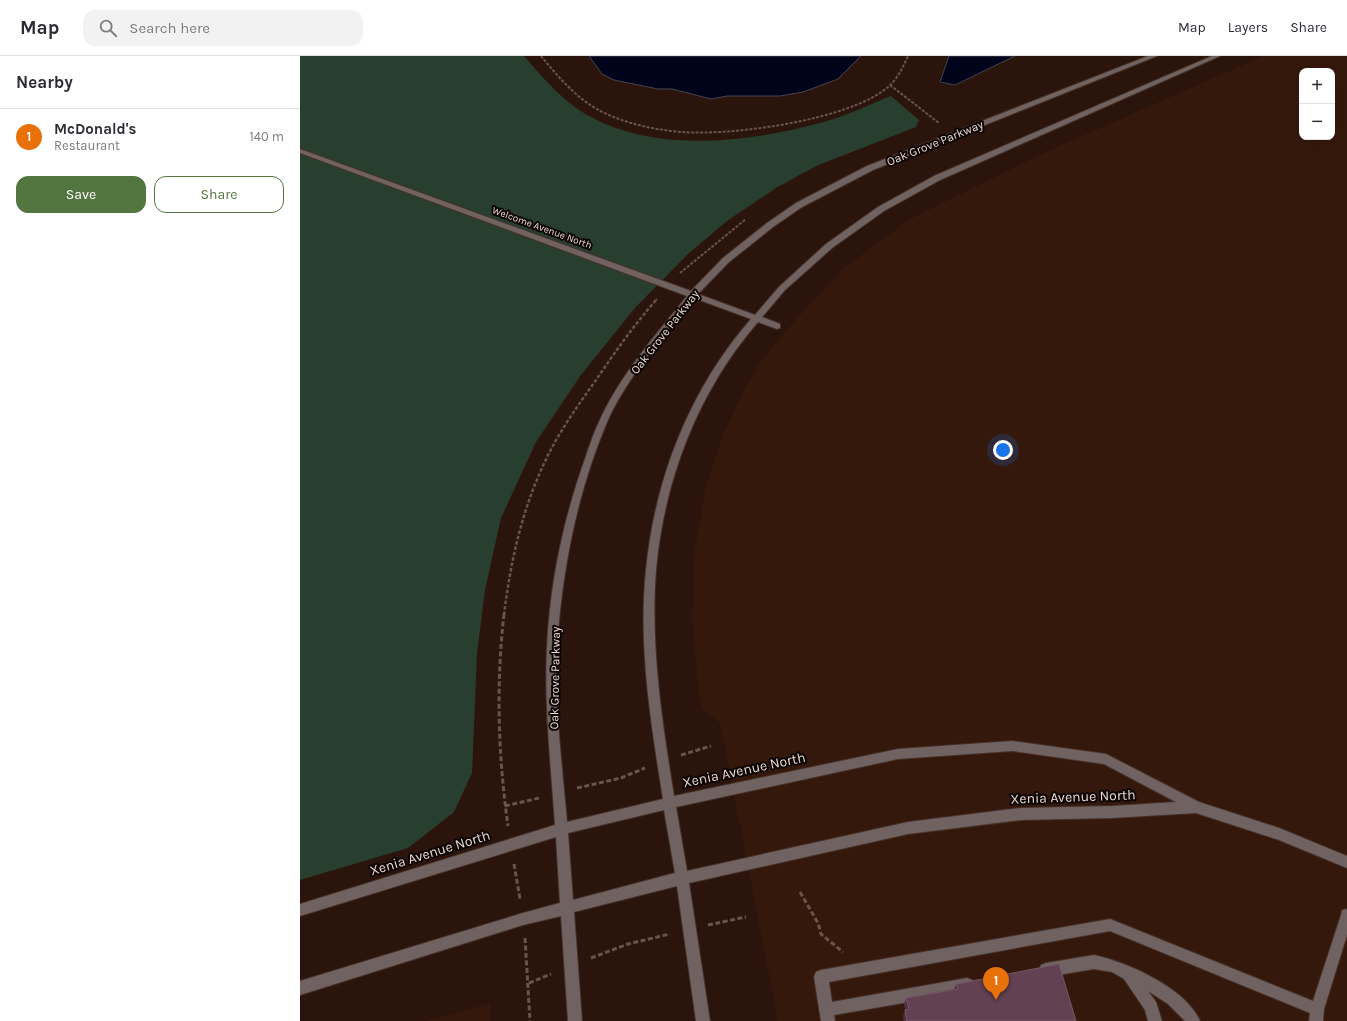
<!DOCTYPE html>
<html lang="en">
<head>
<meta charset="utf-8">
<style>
  body { margin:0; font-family:Karla,sans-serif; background:#f2f2f3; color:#2b2b33 }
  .controls { position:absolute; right:12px; top:12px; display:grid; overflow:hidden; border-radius:8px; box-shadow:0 4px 16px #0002 }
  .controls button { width:36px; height:36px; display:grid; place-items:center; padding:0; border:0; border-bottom:1px solid #e1e1e2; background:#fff; color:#2b2b33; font:20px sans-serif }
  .you { position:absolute; left:703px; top:394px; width:14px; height:14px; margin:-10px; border:3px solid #fff; border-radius:50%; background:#1a73e8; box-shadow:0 0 0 6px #1a73e833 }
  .badge { display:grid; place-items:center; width:26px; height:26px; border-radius:50%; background:#537540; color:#fff; font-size:13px; font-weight:700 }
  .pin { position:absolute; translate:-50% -33px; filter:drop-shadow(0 1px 2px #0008) }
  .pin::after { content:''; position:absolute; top:21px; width:14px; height:12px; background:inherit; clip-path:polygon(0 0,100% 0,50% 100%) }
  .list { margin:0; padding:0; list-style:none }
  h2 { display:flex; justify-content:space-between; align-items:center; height:52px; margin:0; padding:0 16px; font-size:17px }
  h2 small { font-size:13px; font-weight:400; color:#7c7c81 }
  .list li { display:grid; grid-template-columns:26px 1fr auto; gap:12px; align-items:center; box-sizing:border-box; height:56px; padding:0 16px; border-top:1px solid #e1e1e2 }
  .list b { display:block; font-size:15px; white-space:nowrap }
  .list p { margin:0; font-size:13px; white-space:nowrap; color:#7c7c81 }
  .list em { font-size:13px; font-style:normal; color:#7c7c81 }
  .actions { display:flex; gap:8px; padding:12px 16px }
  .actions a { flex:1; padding:9px 0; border:1px solid #537540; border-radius:12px; text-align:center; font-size:14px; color:#537540 }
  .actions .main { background:#537540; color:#fff }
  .icon { flex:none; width:22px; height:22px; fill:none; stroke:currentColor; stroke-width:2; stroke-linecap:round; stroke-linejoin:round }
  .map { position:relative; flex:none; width:1047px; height:965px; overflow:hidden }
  header { display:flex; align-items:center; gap:24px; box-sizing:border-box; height:56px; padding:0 20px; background:#fff; border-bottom:1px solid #e1e1e2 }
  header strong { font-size:19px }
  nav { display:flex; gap:22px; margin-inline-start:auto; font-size:14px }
  .search { width:280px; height:36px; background:#f2f2f3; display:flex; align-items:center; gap:10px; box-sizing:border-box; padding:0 14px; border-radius:12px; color:#7c7c81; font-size:15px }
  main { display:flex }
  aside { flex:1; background:#fff }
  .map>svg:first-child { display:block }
</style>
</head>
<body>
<header>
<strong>Map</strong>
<div class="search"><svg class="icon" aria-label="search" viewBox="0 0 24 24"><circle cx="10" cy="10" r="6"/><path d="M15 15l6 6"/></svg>Search here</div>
<nav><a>Map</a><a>Layers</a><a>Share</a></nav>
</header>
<main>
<aside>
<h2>Nearby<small></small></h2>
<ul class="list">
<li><span class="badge" style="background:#e8710a">1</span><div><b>McDonald's</b><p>Restaurant</p></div><em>140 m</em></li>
</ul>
<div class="actions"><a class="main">Save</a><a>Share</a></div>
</aside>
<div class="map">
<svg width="1047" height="965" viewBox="0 0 1047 965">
  <rect width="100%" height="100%" fill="#2b140b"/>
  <path fill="#35180c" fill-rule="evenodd" d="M963,0h84v965h-569l-58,-298 -17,-13 -4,-16 -7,-74 2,-65 11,-65 18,-55 19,-41 19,-33 50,-59 34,-35 65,-48 125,-62zM1002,15h30v66h-30z
    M190,947l1,18h-64z"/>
  <path fill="#283f30" d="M0,0h224c20,23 40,47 67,61 66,36 159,25 229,6 24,-6 48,-18 71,-27l28,24 -3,7 -100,39 -40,22 -49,33 -38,32 -55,56 -53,66 -45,67 -35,76 -16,72 -8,63 -5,120 -18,39 -46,36 -108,32z"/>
  <path fill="#00041b" stroke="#464452" d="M289,0h272l-23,23 -35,13 -23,4h-53l-16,3 -39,-10h-14l-44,-9 -12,-6z
    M649,0h66l-60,29 -15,-3z"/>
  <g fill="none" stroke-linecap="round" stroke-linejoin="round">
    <defs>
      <path id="minor" d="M848,0h9l-284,114 -71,37 -29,20 -44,35 -31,32 57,21 24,-28 47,-43 52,-37 56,-31 278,-120h8l-280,124 -56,31 -52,37 -47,42 -23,27 18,7v4l-3,1 -19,-7c-60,69 -94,158 -102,248 -6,75 6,152 18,226l224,-47 114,-8 94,13 93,48 80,26 68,28v12l-68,-28 -83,-27 -84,5 -91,2 -113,14 -219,49 21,138h-14l-19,-135 -103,26 8,109h-14l-7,-105 -38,9 -223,70v-14l223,-68 37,-10 -4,-66 -256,79v-12l255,-79c-4,-59 -11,-119 -8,-178 3,-65 17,-130 39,-191 4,-12 8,-24 13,-34 21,-47 56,-86 88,-126l-387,-143v-4l391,142 32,-33 44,-35 29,-20 71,-37zM394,242l57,21c-61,70 -96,159 -105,251 -8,75 5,154 17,229l-96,23c-5,-57 -13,-119 -10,-176 5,-76 20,-153 50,-224 20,-45 56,-85 87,-124zM712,695l92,13 72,38 -64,4 -91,2 -113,14 -221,49 -11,-64 222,-48zM364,754l11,63 -102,27 -5,-67z
        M1047,853v26l-23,74 -1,12h-14l1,-8 -200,-82 -281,51 3,20 135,-24 5,2 2,5 -2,5 -5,2 -133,23 1,6h-14l-7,-44 2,-5 5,-2 289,-51 203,82 28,-86 1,-5z
        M794,899c33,7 92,33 106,66h-15l-17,-17 -20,-13 8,11 6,19h-14l-3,-11 -21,-31 -12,-7 -18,-3 -48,8 -5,-2 -2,-5 2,-5 5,-2z"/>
    </defs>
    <use href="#minor" stroke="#463027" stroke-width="2"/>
    <path stroke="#69544c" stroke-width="2" stroke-dasharray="3 1.5" stroke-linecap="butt" d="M241,0c19,23 39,47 68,59 23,10 48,15 73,17 49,4 170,-12 207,-46 9,-8 14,-19 19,-30
      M590,29l49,38
      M380,217l66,-54
      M356,244l1,-1"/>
    <path stroke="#69544c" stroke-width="2.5" stroke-dasharray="3.5 2" stroke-linecap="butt" d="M204,559c6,-50 17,-101 38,-147 14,-32 34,-60 54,-88 19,-28 38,-55 61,-81"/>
    <path stroke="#69544c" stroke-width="3" stroke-dasharray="5 2.5" stroke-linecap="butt" d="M204,558c-8,71 -6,141 4,212
      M381,699l30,-9
      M277,732l44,-10 24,-10
      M205,750l34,-8
      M214,808l6,35
      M500,836l18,31 3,11 22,18
      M408,869l38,-8
      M225,882l5,83
      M291,902l37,-14 42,-10
      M229,927l22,-9"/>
    <use href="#minor" fill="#706260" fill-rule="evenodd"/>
  </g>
  <path fill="#512f43" d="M657,928l119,37h-172l-1,-5 2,-6 -1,-6 2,-6 48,-9z"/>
  <path fill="#614152" stroke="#765966" d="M759,908l17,57h-169l-2,-11 4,-1 -3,-11 52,-9 -1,-5z"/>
  <g text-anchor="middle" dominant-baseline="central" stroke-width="4" stroke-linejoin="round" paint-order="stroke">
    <g font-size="10" fill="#eadad3" stroke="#0c0402">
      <text transform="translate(242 172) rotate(20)">Welcome Avenue North</text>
    </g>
    <g font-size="12" fill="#eadad3" stroke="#0c0402">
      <text transform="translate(635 87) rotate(-22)">Oak Grove Parkway</text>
      <text transform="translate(365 276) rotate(-52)">Oak Grove Parkway</text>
      <text transform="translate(255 622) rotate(-89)">Oak Grove Parkway</text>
    </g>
    <g font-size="14" fill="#eadad3" stroke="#0c0402">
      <text transform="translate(444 714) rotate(-12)">Xenia Avenue North</text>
      <text transform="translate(773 741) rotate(-2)">Xenia Avenue North</text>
      <text transform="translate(130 797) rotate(-17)">Xenia Avenue North</text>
    </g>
  </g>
</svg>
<div class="controls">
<button>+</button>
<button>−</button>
</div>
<div class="you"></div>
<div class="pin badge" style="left:696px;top:944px;background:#e8710a">1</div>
</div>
</main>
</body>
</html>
